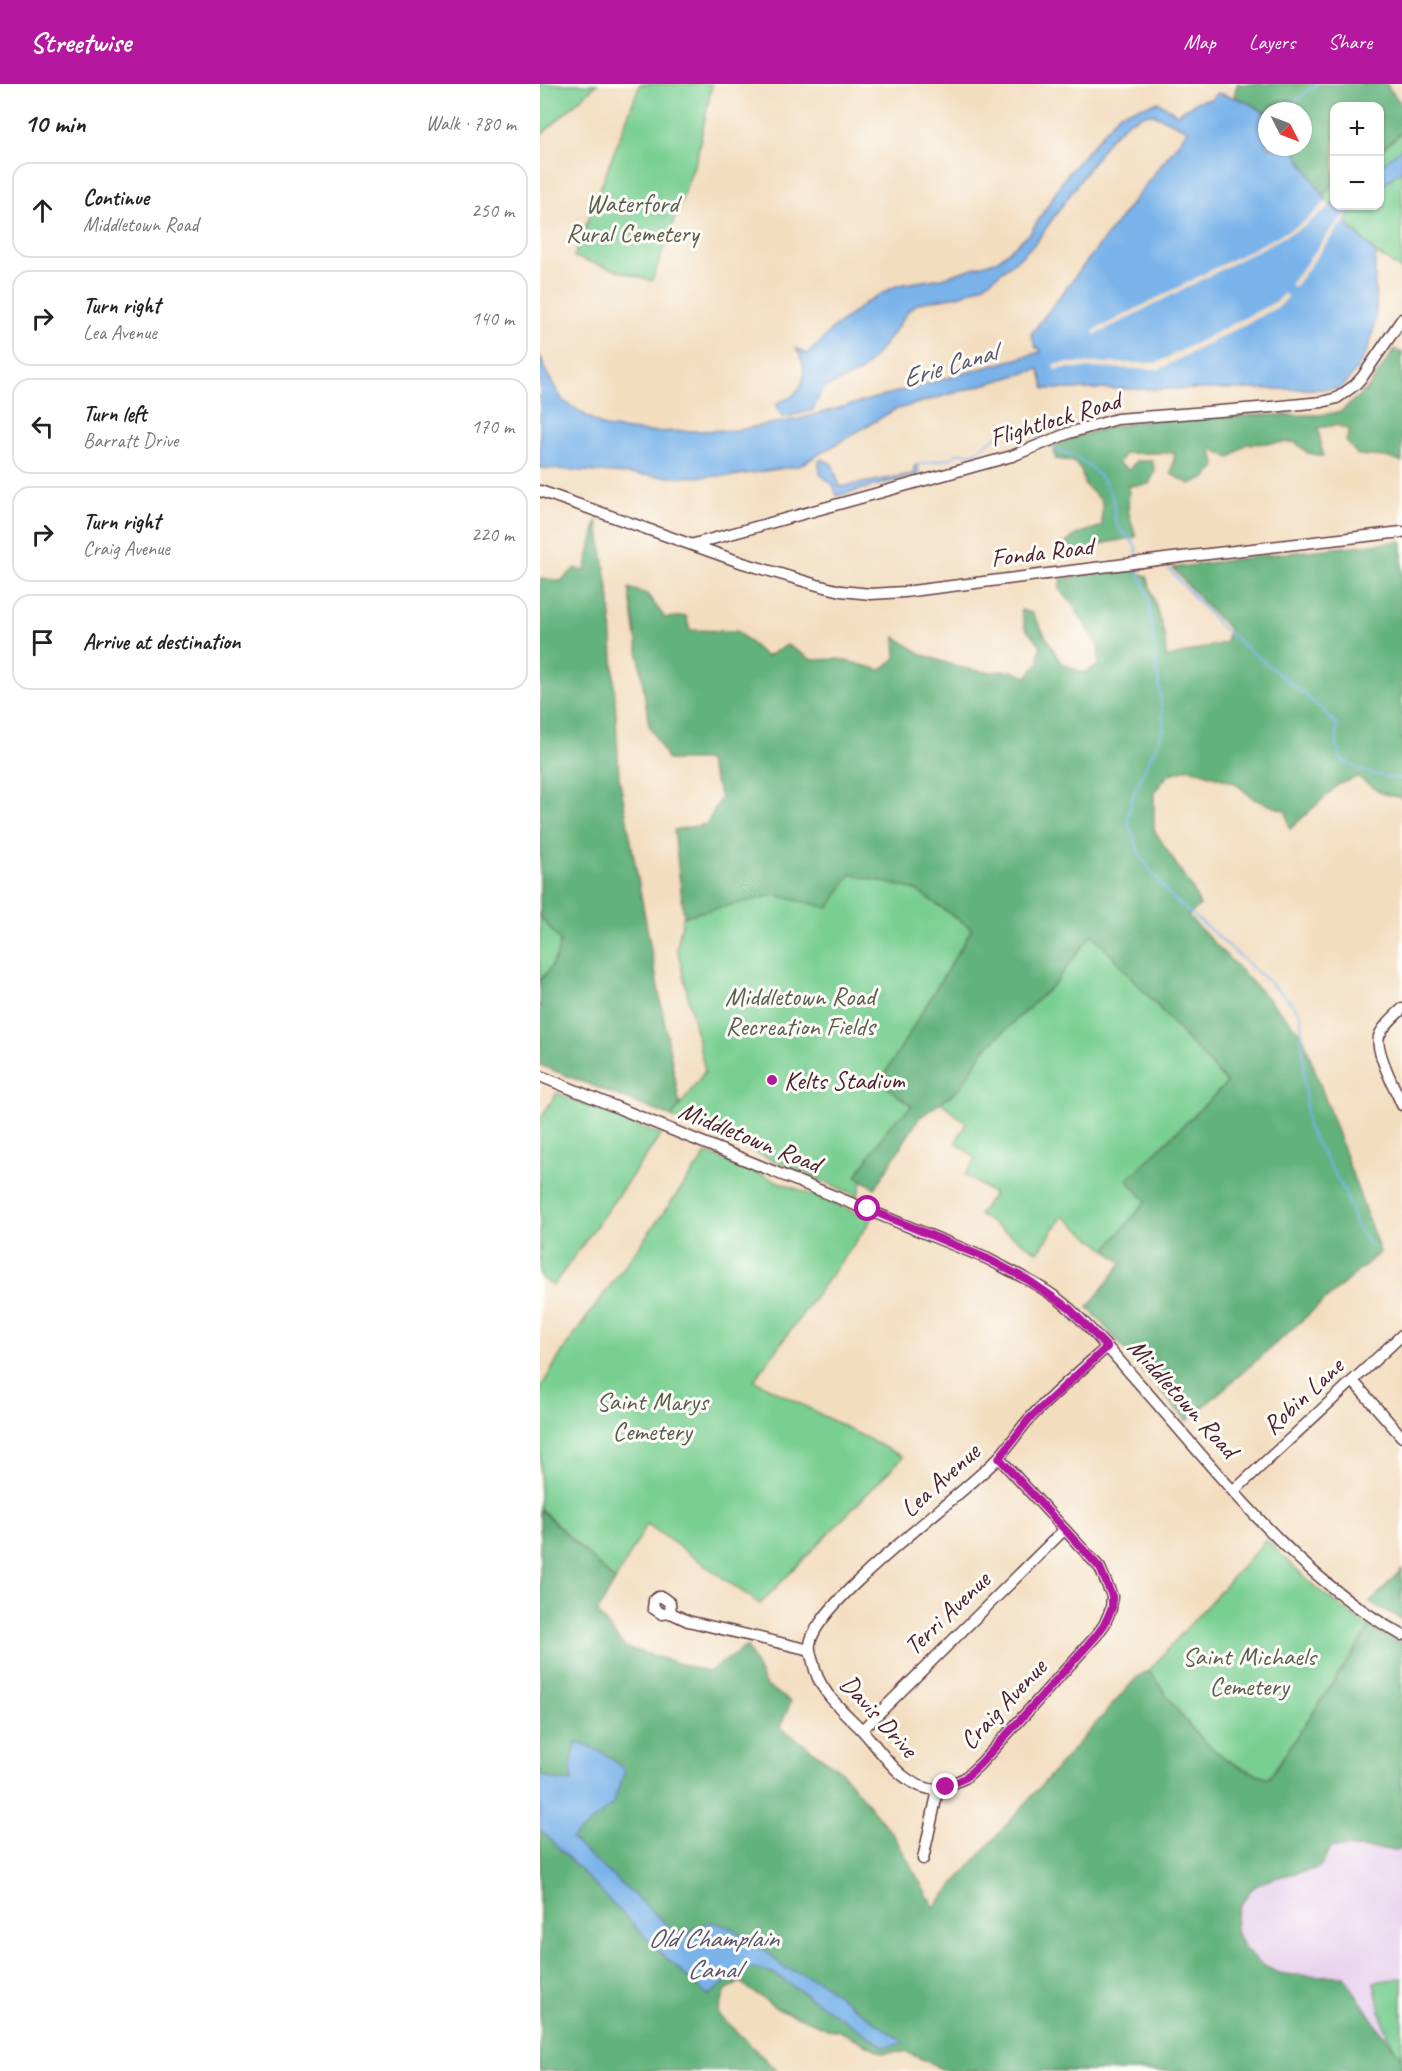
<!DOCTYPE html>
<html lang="en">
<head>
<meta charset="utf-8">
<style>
  body { margin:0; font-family:Caveat,sans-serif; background:#f6f6f6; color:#222 }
  .controls { position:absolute; right:18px; top:18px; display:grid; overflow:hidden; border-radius:12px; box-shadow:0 2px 4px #0004 }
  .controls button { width:54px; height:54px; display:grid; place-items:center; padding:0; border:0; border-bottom:2px solid #e0e0e0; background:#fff; color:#222; font:30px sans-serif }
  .compass { position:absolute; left:718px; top:18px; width:54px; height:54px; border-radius:50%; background:#fff; box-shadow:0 2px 4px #0004; rotate:132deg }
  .stop { position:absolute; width:18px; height:18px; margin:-14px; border:4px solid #b5179e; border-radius:50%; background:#fff }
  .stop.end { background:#b5179e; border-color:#fff; box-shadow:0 2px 6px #0008 }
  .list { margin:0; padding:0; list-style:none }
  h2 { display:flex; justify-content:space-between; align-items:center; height:78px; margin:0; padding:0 24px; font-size:26px }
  h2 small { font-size:20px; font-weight:400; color:#767676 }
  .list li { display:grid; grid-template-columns:39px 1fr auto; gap:18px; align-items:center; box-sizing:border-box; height:96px; margin:0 12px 12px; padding:0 12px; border:2px solid #e0e0e0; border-radius:18px }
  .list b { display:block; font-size:22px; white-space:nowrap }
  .list p { margin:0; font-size:20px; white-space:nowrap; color:#767676 }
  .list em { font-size:20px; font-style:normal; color:#767676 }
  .icon { flex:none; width:33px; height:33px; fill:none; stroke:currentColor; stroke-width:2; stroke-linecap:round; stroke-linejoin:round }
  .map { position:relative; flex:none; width:862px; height:1987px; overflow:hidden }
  header { display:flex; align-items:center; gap:36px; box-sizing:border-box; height:84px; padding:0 30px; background:#b5179e; color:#fff }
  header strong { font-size:28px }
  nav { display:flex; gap:33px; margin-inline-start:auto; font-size:21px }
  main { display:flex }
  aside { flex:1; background:#fff }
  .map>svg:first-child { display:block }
</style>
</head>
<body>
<header>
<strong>Streetwise</strong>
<nav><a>Map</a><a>Layers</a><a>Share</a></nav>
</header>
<main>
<aside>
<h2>10 min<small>Walk · 780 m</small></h2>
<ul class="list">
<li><svg class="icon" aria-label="ahead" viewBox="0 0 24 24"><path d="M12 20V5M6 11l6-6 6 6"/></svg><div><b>Continue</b><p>Middletown Road</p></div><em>250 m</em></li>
<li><svg class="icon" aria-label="right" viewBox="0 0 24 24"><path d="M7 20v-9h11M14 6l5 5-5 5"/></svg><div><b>Turn right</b><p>Lea Avenue</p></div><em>140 m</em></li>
<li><svg class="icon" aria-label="left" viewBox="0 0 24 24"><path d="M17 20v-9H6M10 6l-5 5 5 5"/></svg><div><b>Turn left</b><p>Barratt Drive</p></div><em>170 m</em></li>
<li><svg class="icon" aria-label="right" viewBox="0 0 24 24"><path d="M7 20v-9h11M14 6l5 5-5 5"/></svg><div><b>Turn right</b><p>Craig Avenue</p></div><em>220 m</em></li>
<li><svg class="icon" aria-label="arrive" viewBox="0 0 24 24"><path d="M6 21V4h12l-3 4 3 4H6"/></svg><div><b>Arrive at destination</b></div></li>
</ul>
</aside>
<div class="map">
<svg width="862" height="1987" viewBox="0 0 862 1987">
  <rect width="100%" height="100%" fill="#fdfcf7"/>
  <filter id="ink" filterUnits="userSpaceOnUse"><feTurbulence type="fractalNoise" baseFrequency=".0167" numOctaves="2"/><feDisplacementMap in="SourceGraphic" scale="12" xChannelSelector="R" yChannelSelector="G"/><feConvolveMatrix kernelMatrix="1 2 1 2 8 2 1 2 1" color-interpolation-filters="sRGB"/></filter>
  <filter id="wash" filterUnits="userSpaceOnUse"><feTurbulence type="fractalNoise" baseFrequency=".008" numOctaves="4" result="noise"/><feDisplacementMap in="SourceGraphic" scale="24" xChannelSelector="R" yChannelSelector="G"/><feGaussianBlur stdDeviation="1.35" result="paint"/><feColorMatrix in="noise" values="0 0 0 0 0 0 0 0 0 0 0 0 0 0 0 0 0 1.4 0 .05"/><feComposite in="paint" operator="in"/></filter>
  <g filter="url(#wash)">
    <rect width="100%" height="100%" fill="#f3ddbf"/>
    <path fill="#e8d2ee" d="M791,1763l71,3v208l-22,-27 -36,-55 -63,-2 -31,-19 -6,-7 -10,-22 4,-16 12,-20 23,-13 30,-5z"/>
    <path fill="#79cf92" stroke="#62775e" stroke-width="1.5" d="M0,0h57l-57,52z
      M100,0h72l-15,73 -45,124 -78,-24z
      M862,49v137l-26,-17 -55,-56 13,-10v19h46v-55z
      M310,790l66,16 56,39 -92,153 32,24 -48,70 -6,20 -186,-79 33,-46 -28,-123 6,-31 46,-14 46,-8 54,13z
      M0,832l21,25c-4,16 -9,28 -21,39z
      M552,850l135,149 -100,97 19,21 -40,49 -43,-34 -25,36 -59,-37 15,-21 -29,-19 11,-16 -20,-17 10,-19 -25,-21 18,-13 26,-40 69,-65z
      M17,1009l104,42 -108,151 -13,-9v-158z
      M167,1069l165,66 -118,161 149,77 -143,147 -113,-80 -32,57 -75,-73v-119l24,-40z
      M726,1456l49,47 55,41 -101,150c-9,-3 -18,-6 -27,-10 -40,-18 -69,-63 -93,-98z
      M862,1894v80c-19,-21 -22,-49 -28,-76z"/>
    <path fill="#62b27c" stroke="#566854" stroke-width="1.5" d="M697,0h149l16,21v27l-22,18v-44h-46v78l-12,10 -32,-47h13v-36h-36v4l-8,-7 -25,-11z
      M855,265l5,4 2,-1v110l-16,-5 -28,-2 -12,-14 4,-11 -14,-5 -18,3 5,28 -15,-3 -13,-11 -49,2 -16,14 -19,-10 5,18 -9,11 -17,7 -19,-10 4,-21h-50l-7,11 11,6 7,-9h16l3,10 -6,13 -20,2 -1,25 8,26 -31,6 -26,11 -14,-10 11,-9 26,-9v-25l-17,-16 -4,-15 -8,-9 -18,-2 -1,-14 43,-15 42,-9 121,-6h60l20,-3 28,-24z
      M57,436l13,80 9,177 61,329 -8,11 -132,-52v-85c12,-11 17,-23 20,-39l-20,-25v-338l21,3 14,-13 10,3z
      M862,457v257l-21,-5 -23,-16 -19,7 -49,45 -4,-18 -32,-12 -19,-16 -46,-15 -21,7 -14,17v38l39,60 7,15 -12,11 114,118 78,218 -193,169 -99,-114 34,-44 -16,-13 40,-49 -19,-21 100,-97 -135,-149 -38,50 -69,65 -26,40 -40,29 -44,70 -19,-12 34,-51 22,-19 -32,-24 92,-153 -56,-39 -65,-16 -22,34 -54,-13 -91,21 -10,-86 33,-6 14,-27 -14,-37h-39l-19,-35 -20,-137 18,6 18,24 21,-2 4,14 47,1 29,26 21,-12 25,15 26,-1 43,11 15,-12 -1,-21 28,18 35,12 27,5 27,-1 15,6 12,-15 1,-18 -15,-16 -4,-18 11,3 29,50 22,10 15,-7 1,-18 -27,-45 -13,-14 2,-10 66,-11 20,8 18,61 1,21 60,-16 3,-13 -20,-20 -36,-41 86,-12z
      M0,1425l75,72 -18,31 27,35 84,25 39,-26 18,39 26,17 -11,25 61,44 53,65 40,71 203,-230 12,-7c24,35 53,80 93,98 9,4 18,7 27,10l101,-150 32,15v207l-71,-3 -12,21c-23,6 -46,7 -66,20 -5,3 -7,10 -11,15 -19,31 8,58 37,70 12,4 50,2 65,3l36,55 22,27v13h-458l-11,-7 -27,-12 -23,1 -43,-22 -12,-2 -53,-22 -35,-25 -15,10 -7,22 59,57h-237z
      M862,1485v50l-32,-16z"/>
    <path fill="#79b3ea" stroke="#62698a" stroke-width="1.5" d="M677,9c18,4 36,10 50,22v32h25l38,59 4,-4v4h23l-8,6 -4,10 31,31c-3,22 0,36 0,56 -1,31 -14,58 -36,80h-295l-6,-20 -145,41 -95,56 -68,10 -60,1 -131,-9v-113l6,17 17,29 41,26 43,5 89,-2 63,-11 242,-67 -2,-4h-3l-5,-14 157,-204 -35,-16h-8l-17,8 -17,15 -74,104 -16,16 -37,28 -22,10 -43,8 -10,7 -23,33 -25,29 -39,17 -9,21 -30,8 -7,-12 3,-4c4,-3 10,-3 13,-6 17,-13 14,-32 4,-48l10,6 14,-11 10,-12 38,-30 30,-16 44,-7 56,-18 33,-28 35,-56 54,-63 38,-11 19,12 21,-13 14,-2z
      M862,64v22l-22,17v-21z
      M282,375l10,5 8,23 73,-13 1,-7 3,-2 2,9 -82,22 -4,-11 -13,-11 -1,-13z
      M36,1659c21,5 34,12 49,28l-13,34 -41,34 112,100 14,-12 15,-5 19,6 36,24 16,15 34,13 87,63 -19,4 -112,-74 -20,-5 -21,9 -24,19 -48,-44 -120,-123v-55l14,6 18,2 -1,-17z"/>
    <path fill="#f3ddbf" d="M787,117l3,5 -27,21 -208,108 -2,-4 210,-108z
      M808,128l-3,10 -8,7 -43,59 -4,-3 44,-59z
      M744,209l4,4 -8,9 -120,63 -94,-1 -11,2 -2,-5 10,-2h94l120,-62z"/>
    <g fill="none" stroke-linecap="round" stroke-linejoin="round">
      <path stroke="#79b3ea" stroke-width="2" d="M743,27l34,-27
        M511,364c28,6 52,24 62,51 2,8 0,17 3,24 5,11 20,16 21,30
        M377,381l34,-7 7,-5h16l30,-22 13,-5 7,2 15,11
        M629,485l53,59 98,79 17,18v21l4,13c17,13 39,18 61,20
        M599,487l9,24 16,134 -29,61 -8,29 14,38 28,38 44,37 80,72 8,11 6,112 39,67 9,30 15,22"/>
    </g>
  </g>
  <g filter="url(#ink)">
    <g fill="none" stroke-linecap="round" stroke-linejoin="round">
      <defs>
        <path id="minor" d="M0,407l203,72 74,22 24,6 30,3 33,-2 269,-34 229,-26
          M154,460l318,-88 57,-23 48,-14 154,-12 51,-5 15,-4 18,-13 8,-9 39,-57
          M862,925c-7,7 -18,16 -22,25 -8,13 16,56 22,71
          M0,992l448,183c28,15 58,28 82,50 24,22 46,48 68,73 79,89 158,195 264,253
          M813,1297l49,56
          M695,1406l167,-155
          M118,1513h4l8,6 1,10 -9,1 -9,-6 1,-8z
          M131,1529l17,8 122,29
          M322,1646l202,-200
          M398,1706c-37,-1 -56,-40 -79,-63 -20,-20 -41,-37 -46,-65 -2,-6 -4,-12 -3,-18 6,-43 154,-149 189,-187 11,-12 20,-27 31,-39 24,-25 51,-48 77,-71
          M383,1775l15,-69 27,-12 15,-14 116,-128 8,-11 7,-16 1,-13 -12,-28 -101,-110"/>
      </defs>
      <use href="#minor" stroke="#633c41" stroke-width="13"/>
      <use href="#minor" stroke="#fff" stroke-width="10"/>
    </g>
  </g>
  <g fill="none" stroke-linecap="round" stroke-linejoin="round" filter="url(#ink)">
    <path stroke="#b5179e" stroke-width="8" d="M328,1125l120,50 40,21 41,28 38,39 -78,72 -30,39 101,110 12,28v12l-8,17 -8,11 -116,128 -15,14 -19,9"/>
  </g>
  <circle fill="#b5179e" stroke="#fdfcf7" stroke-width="2" cx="232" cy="996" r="6"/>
  <g text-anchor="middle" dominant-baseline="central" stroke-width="6" stroke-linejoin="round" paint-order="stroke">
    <g font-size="26" fill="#5a5d4f" stroke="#fdfcf7">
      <text x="92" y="119">Waterford<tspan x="92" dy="30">Rural Cemetery</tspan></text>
      <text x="260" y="912">Middletown Road<tspan x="260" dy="30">Recreation Fields</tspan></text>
      <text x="112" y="1317">Saint Marys<tspan x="112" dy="30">Cemetery</tspan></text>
      <text x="709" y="1572">Saint Michaels<tspan x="709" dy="30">Cemetery</tspan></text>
    </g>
    <g font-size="26" fill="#4a1f2b" stroke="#fdfcf7">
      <text transform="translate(515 335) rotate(-17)">Flightlock Road</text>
      <text transform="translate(502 468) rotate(-7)">Fonda Road</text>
      <text transform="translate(210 1053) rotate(22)">Middletown Road</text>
      <text transform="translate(763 1312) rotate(-43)">Robin Lane</text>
      <text transform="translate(643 1314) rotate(48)">Middletown Road</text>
      <text transform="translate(400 1396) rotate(-42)">Lea Avenue</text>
      <text transform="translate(407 1529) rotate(-44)">Terri Avenue</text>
      <text transform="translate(463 1620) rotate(-47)">Craig Avenue</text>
      <text transform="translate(339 1632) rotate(48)">Davis Drive</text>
    </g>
    <g font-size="26" fill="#4a1f2b" stroke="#fdfcf7" text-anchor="start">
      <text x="244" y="996">Kelts Stadium</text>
    </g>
    <g font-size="27" font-style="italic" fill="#5a536e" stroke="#fdfcf7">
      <text transform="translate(409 281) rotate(-17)">Erie Canal</text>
      <text x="173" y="1854">Old Champlain<tspan x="173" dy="31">Canal</tspan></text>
    </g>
  </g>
</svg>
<div class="controls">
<button>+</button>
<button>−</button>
</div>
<svg class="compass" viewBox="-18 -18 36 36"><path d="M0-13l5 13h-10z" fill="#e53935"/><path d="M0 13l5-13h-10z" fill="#767676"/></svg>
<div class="stop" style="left:328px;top:1125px"></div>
<div class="stop end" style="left:406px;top:1703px"></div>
</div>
</main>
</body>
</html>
